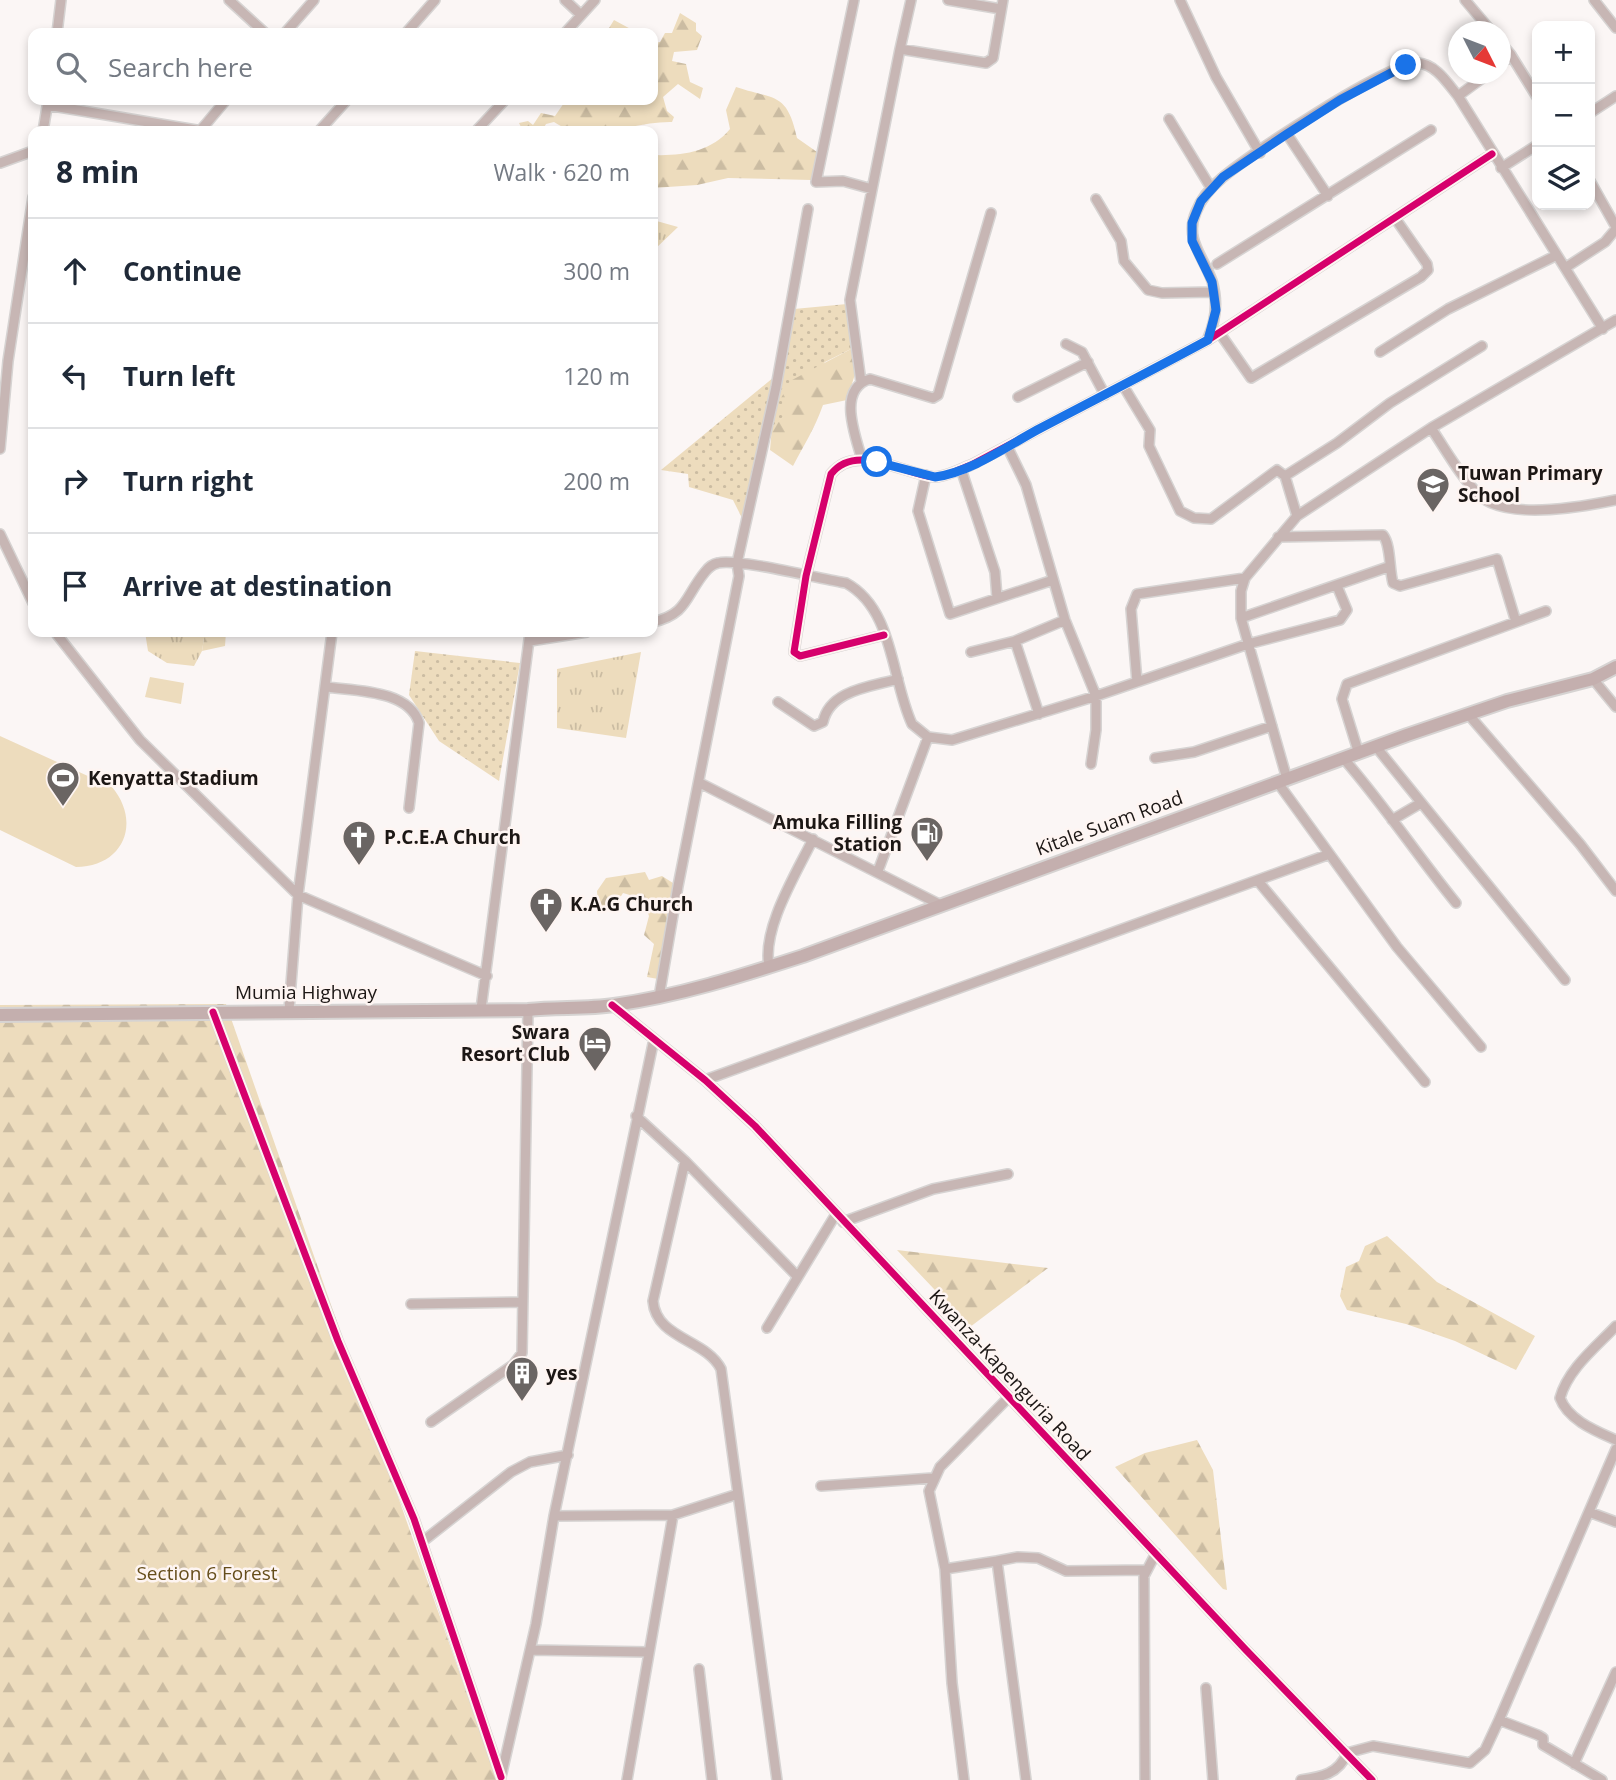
<!DOCTYPE html>
<html lang="en">
<head>
<meta charset="utf-8">
<style>
  body { margin:0; font-family:"Open Sans",sans-serif; background:#f6f6f7; color:#1f2937 }
  .controls { position:absolute; right:21px; top:21px; display:grid; overflow:hidden; border-radius:14px; box-shadow:0 4px 10px #0003 }
  .controls button { width:63px; height:63px; display:grid; place-items:center; padding:0; border:0; border-bottom:2px solid #e0e1e3; background:#fff; color:#1f2937; font:35px sans-serif }
  .compass { position:absolute; left:1448px; top:21px; width:63px; height:63px; border-radius:50%; background:#fff; box-shadow:0 4px 10px #0003; rotate:132deg }
  .stop { position:absolute; width:21px; height:21px; margin:-16px; border:5px solid #1a73e8; border-radius:50%; background:#fff }
  .stop.end { background:#1a73e8; border-color:#fff; box-shadow:0 2px 7px #0008 }
  .list { margin:0; padding:0; list-style:none }
  h2 { display:flex; justify-content:space-between; align-items:center; height:91px; margin:0; padding:0 28px; font-size:30px }
  h2 small { font-size:23px; font-weight:400; color:#747a83 }
  .list li { display:grid; grid-template-columns:46px 1fr auto; gap:21px; align-items:center; box-sizing:border-box; height:105px; padding:0 28px; border-top:2px solid #e0e1e3 }
  .list b { display:block; font-size:26px; white-space:nowrap }
  .list em { font-size:23px; font-style:normal; color:#747a83 }
  .icon { flex:none; width:38px; height:38px; fill:none; stroke:currentColor; stroke-width:2; stroke-linecap:round; stroke-linejoin:round }
  .map { position:relative; flex:none; width:1616px; height:1780px; overflow:hidden }
  .search { position:absolute; background:#fff; box-shadow:0 4px 10px #0003; left:28px; top:28px; width:630px; height:77px; display:flex; align-items:center; gap:18px; box-sizing:border-box; padding:0 24px; border-radius:14px; color:#747a83; font-size:26px }
  .panel { position:absolute; background:#fff; box-shadow:0 4px 10px #0003; left:28px; top:126px; width:630px; height:511px; border-radius:14px }
  .map>svg:first-child { display:block }
</style>
</head>
<body>
<div class="map">
<svg width="1616" height="1780" viewBox="0 0 1616 1780">
  <defs>
    <pattern id="grass-dots" width="8" height="8" patternUnits="userSpaceOnUse" patternTransform="scale(1.75)"><rect width="8" height="8" fill="#eddcbd"/><path d="M2 2h.1M6 6h.1" fill="none" stroke="#cbbca2" stroke-width="1.8" stroke-linecap="round"/></pattern>
    <pattern id="forest-firs" width="22" height="20" patternUnits="userSpaceOnUse" patternTransform="scale(1.75)"><rect width="22" height="20" fill="#eddcbd"/><path d="M5 1l3.5 6h-7zM16 11l3.5 6h-7z" fill="#cbbca2"/></pattern>
    <pattern id="park-tufts" width="24" height="20" patternUnits="userSpaceOnUse" patternTransform="scale(1.75)"><rect width="24" height="20" fill="#eddcbd"/><path d="M3 7l-1-3M5 7V3M7 7l1-3M15 17l-1-3M17 17v-4M19 17l1-3" fill="none" stroke="#cbbca2"/></pattern>
  </defs>
  <rect width="100%" height="100%" fill="#fbf6f5"/>
  <path fill="url(#grass-dots)" d="M847,304l4,45 -26,13 -38,52 -15,13 22,-118z
    M774,377l-31,143 -10,-20 -44,-13 -1,-13 -27,-4z
    M415,651l105,12 -21,118 -60,-40 -30,-46z"/>
  <path fill="url(#forest-firs)" d="M680,13l16,10v8l6,5 -5,14 -23,2 -2,9 14,3 4,18 13,6 -3,11 -22,-15 -15,13 4,14 7,6 -2,5c-39,-1 -85,23 -118,0l-8,2 -4,7h-19l-4,-8 9,-2 5,4 8,-12 14,3 11,-16h87v-57l7,-1 5,-9h7z
    M614,20l24,13h-32z
    M736,87c39,13 51,5 61,51l20,14 -6,28 -83,-2 -31,7 -44,3v-33c29,1 58,-3 77,-26l-4,-19z
    M851,349l4,25 -8,26 -24,5c-8,23 -19,40 -30,61l-23,-16 2,-23 14,-13 -5,-16 11,-18z
    M205,632h21l-1,14 -23,5z
    M645,872l4,8 13,-4 11,7 -15,96 -11,-2 7,-33 -10,-9 5,-19 -6,-17 -20,-6 -10,16 -15,-3 -1,-15 9,-13z
    M226,1004l271,776h-497v-775z
    M1387,1236l50,46 98,54 -19,34 -61,-29 -49,-17 -59,-14 -7,-14 6,-29 13,-6 6,-15z
    M897,1250l151,18 -78,59z
    M1197,1440l16,30 14,120 -4,-1 -108,-122 30,-14z"/>
  <path fill="url(#park-tufts)" d="M653,220l25,7 -25,24z
    M145,632h60l-3,19 -8,15 -27,-3 -19,-12z
    M641,652l-15,86 -69,-10v-59z"/>
  <path fill="#eddcbd" d="M150,677l34,6 -3,21 -36,-7z
    M0,736l112,51c30,36 11,80 -36,80l-76,-37z"/>
  <g fill="none" stroke-linecap="round" stroke-linejoin="round">
    <defs>
      <path id="minor" d="M229,0l36,33
        M565,0l16,15
        M854,0l-38,182 27,-1 29,8
        M911,0l-11,49 86,14 7,-5 10,-58
        M948,0l53,9
        M1180,0l36,77 44,76
        M1465,0l27,32
        M1594,0l22,28
        M57,33l4,-33
        M285,33l29,-33
        M406,33l29,-33
        M565,33l30,-33
        M1500,42l11,13
        M1500,64l11,-9 26,42
        M1458,96l30,-22
        M47,105l155,26
        M1590,113l26,-17
        M1169,119l42,69
        M43,131l5,-30
        M200,131l26,-31
        M319,131l28,-31
        M476,131l29,-31
        M1287,134l41,62
        M0,163l33,-12
        M1501,168l36,-23
        M1590,181l26,46
        M1096,199l25,42 3,20 24,29 14,3 51,-1
        M1217,264l214,-134
        M1565,268l40,-26 11,-13
        M1219,332l32,46 170,-101 7,-7 -1,-6 -32,-46
        M1208,338c8,-18 10,-37 4,-57 -8,-24 -28,-42 -16,-69 5,-13 15,-25 26,-34 26,-23 167,-116 196,-115 18,1 30,21 40,33l145,233
        M1066,344l16,8 23,43
        M1380,352l68,-43 109,-54
        M861,382l-11,-82 50,-251
        M1124,387l26,43 -1,16 31,65 14,7 17,1 66,-49 8,6 12,40
        M1018,397l70,-35
        M1431,428c15,22 29,48 48,67 27,26 103,12 137,5
        M1007,446l19,39 39,135 31,76v34l-5,34
        M0,449l8,-88 25,-164
        M862,460c-6,-23 -26,-71 8,-81l63,19 5,-3 53,-182
        M961,469l34,103 2,26
        M926,475l-8,36 32,103 103,-34
        M1285,476l52,-33 53,-40 92,-57
        M0,534l33,69
        M1278,537l105,-2c8,10 6,34 10,48l7,3 97,-27 19,63
        M1241,618l147,-51
        M653,622c35,-8 32,-26 52,-50 3,-4 8,-8 13,-9 20,-5 103,16 128,20 48,26 45,96 66,141l16,13 24,3 144,-44 152,-52 92,-24 7,-10 -10,-24
        M55,632l85,108 158,155 189,81
        M884,635l-84,21 -6,-4 12,-76 25,-102c25,-32 72,0 103,3 12,0 26,-8 37,-12l237,-125 284,-186
        M530,641l57,-9
        M1015,641l24,73
        M971,652l44,-11 50,-21
        M1593,679l23,28
        M1137,682l-6,-73 6,-15 108,-16
        M327,687c29,4 82,3 92,36l-10,85
        M778,702l36,24 9,-4c7,-32 47,-35 75,-43
        M1468,714l112,130 36,47
        M1377,748l188,232
        M1359,754l-17,-55 5,-15 199,-73
        M1155,758l39,-6 78,-26
        M1344,759c40,46 73,96 112,144
        M1287,779l-46,-161v-27l4,-13 52,-62 134,-88 185,-108
        M700,783l241,122
        M1278,783l119,164 84,100
        M1392,820l29,-17
        M878,871l50,-134
        M1258,881l167,201
        M769,966c-7,-38 27,-92 44,-127
        M659,997l19,-111 61,-310 -2,-13 39,-176 32,-178
        M612,1005l93,75 50,46 491,524 126,130
        M481,1009l49,-377
        M289,1010l9,-115 34,-263
        M213,1012l125,329 76,178 87,258
        M705,1080l622,-225
        M636,1116l49,45 112,115
        M685,1161l-32,140c3,38 53,38 68,68l56,411
        M843,1222l90,-33 75,-15
        M411,1304l110,-2
        M1616,1326c-20,21 -48,43 -56,72 8,22 36,33 56,42
        M767,1328l69,-114
        M431,1422l82,-57 9,-12 6,-343
        M821,1486l112,-8
        M1589,1512l27,10
        M554,1516l119,-1 65,-21
        M422,1542l89,-70 19,-10 38,-7
        M997,1561l21,-4 20,1 28,13 80,-1
        M945,1569l52,-8 29,219
        M530,1650l119,2
        M699,1669l13,111
        M1206,1688l7,92
        M1499,1720l39,15 5,3v7l59,35
        M1574,1764l42,-92
        M501,1777l35,-153 18,-108 100,-477
        M627,1780l46,-265
        M964,1780l-12,-97 -7,-114 -16,-78 11,-24 69,-70
        M1145,1780l-1,-204 12,-23
        M1301,1780c20,-3 38,-6 46,-27l26,-7 97,17 15,-13 14,-30 117,-271"/>
      <path id="highway" d="M0,1015l528,-5c29,-3 58,-1 86,-5 65,-9 127,-29 189,-49l604,-221 100,-34 86,-22 23,-12"/>
    </defs>
    <use href="#minor" stroke="#d6d3d2" stroke-width="12"/>
    <use href="#highway" stroke="#d6d3d2" stroke-width="16"/>
    <use href="#minor" stroke="#c7b6b4" stroke-width="9"/>
    <use href="#highway" stroke="#c4afae" stroke-width="12"/>
    <defs>
      <path id="cycleway" d="M884,635l-84,21 -6,-4 12,-76 25,-102c25,-32 72,0 103,3 12,0 26,-8 37,-12l237,-125 284,-186
        M612,1005l93,75 50,46 491,524 126,130
        M213,1012l125,329 76,178 87,258"/>
    </defs>
    <use href="#cycleway" stroke="#fef5f2" stroke-width="11"/>
    <use href="#cycleway" stroke="#d6006c" stroke-width="7"/>
  </g>
  <g fill="none" stroke-linecap="round" stroke-linejoin="round">
    <path stroke="#1a73e8" stroke-width="9" d="M877,462l58,15c36,-5 71,-30 102,-47 57,-30 114,-59 171,-90l8,-30 -4,-28 -20,-41v-18l9,-22 22,-24 64,-43 53,-34 66,-35"/>
  </g>
  <defs>
    <symbol id="school-pin" viewBox="-11 -11 22 30"><path d="M0 17L-7.5 6A9.5 9.5 0 1 1 7.5 6Z" fill="#6a6563" stroke="#fef5f2"/><path d="M0-5L7-2L0 1L-7-2ZM-4 1L0 2.5L4 1V4Q0 6-4 4Z" fill="#fff"/></symbol>
    <symbol id="stadium-pin" viewBox="-11 -11 22 30"><path d="M0 17L-7.5 6A9.5 9.5 0 1 1 7.5 6Z" fill="#6a6563" stroke="#fef5f2"/><path d="M0-5a6.5 5 0 1 0 0 10a6.5 5 0 1 0 0-10ZM-3.5-1.8h7v3.6h-7Z" fill="#fff"/></symbol>
    <symbol id="fuel-pin" viewBox="-11 -11 22 30"><path d="M0 17L-7.5 6A9.5 9.5 0 1 1 7.5 6Z" fill="#6a6563" stroke="#fef5f2"/><path d="M-5.5-6h7V0h2V4h1.3V-2.5L3-4.5l.8-.8L6-3V5H2.5V1h-1V6h-7ZM-4.2-4.7v3.2H.2V-4.7Z" fill="#fff"/></symbol>
    <symbol id="church-pin" viewBox="-11 -11 22 30"><path d="M0 17L-7.5 6A9.5 9.5 0 1 1 7.5 6Z" fill="#6a6563" stroke="#fef5f2"/><path d="M-1.2-6h2.4v3.5h3.3v2.4h-3.3V6h-2.4V-.1h-3.3v-2.4h3.3Z" fill="#fff"/></symbol>
    <symbol id="hotel-pin" viewBox="-11 -11 22 30"><path d="M0 17L-7.5 6A9.5 9.5 0 1 1 7.5 6Z" fill="#6a6563" stroke="#fef5f2"/><path d="M-6-4.5h1.5V1H6V5H4.5V3h-9V5H-6ZM-4 0a1.8 1.8 0 1 1 3.6 0ZM.5 0V-2.5h3Q6-2.5 6 0Z" fill="#fff"/></symbol>
    <symbol id="building-pin" viewBox="-11 -11 22 30"><path d="M0 17L-7.5 6A9.5 9.5 0 1 1 7.5 6Z" fill="#6a6563" stroke="#fef5f2"/><path d="M-4-6H4V6H1V3H-1V6H-4ZM-2.5-4.3h1.7v1.8h-1.7ZM.8-4.3h1.7v1.8H.8ZM-2.5-1h1.7V.8h-1.7ZM.8-1h1.7V.8H.8Z" fill="#fff"/></symbol>
  </defs>
  <g fill-rule="evenodd">
    <use href="#school-pin" x="1414" y="465" width="38" height="52"/>
    <use href="#stadium-pin" x="44" y="759" width="38" height="52"/>
    <use href="#fuel-pin" x="908" y="814" width="38" height="52"/>
    <use href="#church-pin" x="340" y="818" width="38" height="52"/>
    <use href="#church-pin" x="527" y="885" width="38" height="52"/>
    <use href="#hotel-pin" x="576" y="1024" width="38" height="52"/>
    <use href="#building-pin" x="503" y="1354" width="38" height="52"/>
  </g>
  <g text-anchor="middle" dominant-baseline="central" stroke-width="5" stroke-linejoin="round" paint-order="stroke">
    <g font-size="19" font-weight="bold" fill="#1c1715" stroke="#fef5f2" text-anchor="start">
      <text x="1458" y="473">Tuwan Primary<tspan x="1458" dy="22">School</tspan></text>
      <text x="88" y="778">Kenyatta Stadium</text>
      <text x="902" y="822" text-anchor="end">Amuka Filling<tspan x="902" dy="22">Station</tspan></text>
      <text x="384" y="837">P.C.E.A Church</text>
      <text x="570" y="904">K.A.G Church</text>
      <text x="570" y="1032" text-anchor="end">Swara<tspan x="570" dy="22">Resort Club</tspan></text>
      <text x="546" y="1373">yes</text>
    </g>
    <g font-size="19" fill="#1c1715" stroke="#fef5f2">
      <text transform="translate(1109 823) rotate(-20)">Kitale Suam Road</text>
      <text x="306" y="992">Mumia Highway</text>
      <text transform="translate(1010 1375) rotate(47)">Kwanza-Kapenguria Road</text>
    </g>
    <g font-size="19" fill="#664e1b" stroke="#fef5f2">
      <text x="207" y="1573">Section 6 Forest</text>
    </g>
  </g>
</svg>
<div class="controls">
<button>+</button>
<button>−</button>
<button><svg class="icon" aria-label="layers" viewBox="0 0 24 24"><path d="M12 4l9 5-9 5-9-5zM3 14l9 5 9-5"/></svg></button>
</div>
<svg class="compass" viewBox="-18 -18 36 36"><path d="M0-13l5 13h-10z" fill="#e53935"/><path d="M0 13l5-13h-10z" fill="#747a83"/></svg>
<div class="stop" style="left:877px;top:462px"></div>
<div class="stop end" style="left:1406px;top:65px"></div>
<div class="search"><svg class="icon" aria-label="search" viewBox="0 0 24 24"><circle cx="10" cy="10" r="6"/><path d="M15 15l6 6"/></svg>Search here</div>
<section class="panel">
<h2>8 min<small>Walk · 620 m</small></h2>
<ul class="list">
<li><svg class="icon" aria-label="ahead" viewBox="0 0 24 24"><path d="M12 20V5M6 11l6-6 6 6"/></svg><div><b>Continue</b></div><em>300 m</em></li>
<li><svg class="icon" aria-label="left" viewBox="0 0 24 24"><path d="M17 20v-9H6M10 6l-5 5 5 5"/></svg><div><b>Turn left</b></div><em>120 m</em></li>
<li><svg class="icon" aria-label="right" viewBox="0 0 24 24"><path d="M7 20v-9h11M14 6l5 5-5 5"/></svg><div><b>Turn right</b></div><em>200 m</em></li>
<li><svg class="icon" aria-label="arrive" viewBox="0 0 24 24"><path d="M6 21V4h12l-3 4 3 4H6"/></svg><div><b>Arrive at destination</b></div></li>
</ul>
</section>
</div>
</body>
</html>
